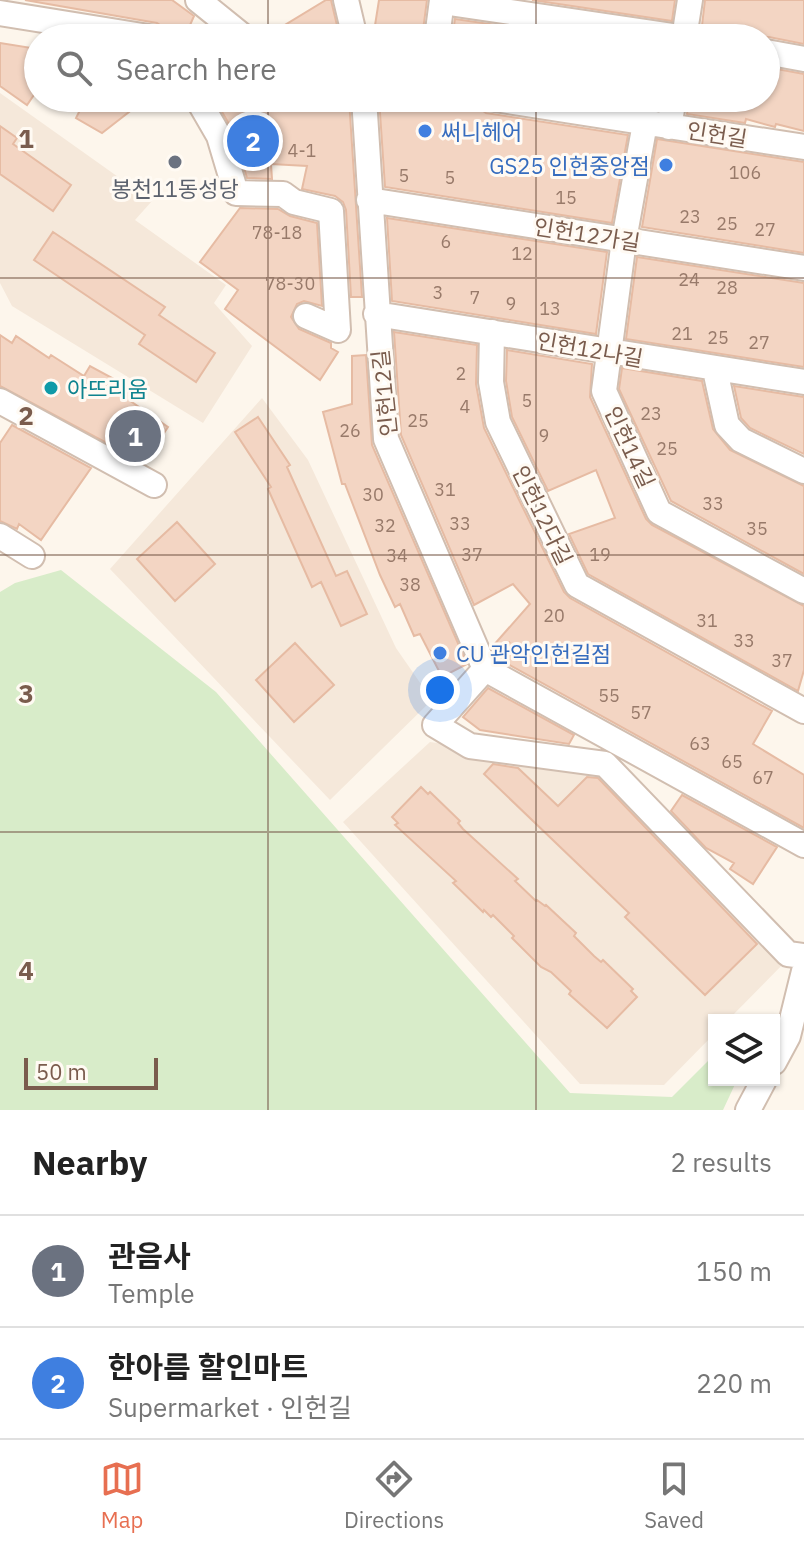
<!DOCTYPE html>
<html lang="en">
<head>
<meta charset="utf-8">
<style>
  body { margin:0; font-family:"IBM Plex Sans","Noto Sans KR",sans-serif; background:#f6f6f6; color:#222 }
  .controls { position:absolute; right:24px; bottom:24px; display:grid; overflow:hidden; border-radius:0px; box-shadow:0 2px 6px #0004 }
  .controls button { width:72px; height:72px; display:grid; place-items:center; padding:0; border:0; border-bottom:2px solid #e0e0e0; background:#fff; color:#222; font:40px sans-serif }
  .scale { position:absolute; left:24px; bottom:20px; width:134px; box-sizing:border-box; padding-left:8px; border:4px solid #7a5c4d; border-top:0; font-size:22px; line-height:28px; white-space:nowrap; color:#7a5c4d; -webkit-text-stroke:6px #fffaf3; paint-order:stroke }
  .you { position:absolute; left:440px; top:690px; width:28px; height:28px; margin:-20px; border:6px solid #fff; border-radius:50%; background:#1a73e8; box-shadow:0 0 0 12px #1a73e833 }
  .badge { display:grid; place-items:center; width:52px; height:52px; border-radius:50%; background:#e76f51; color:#fff; font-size:26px; font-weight:700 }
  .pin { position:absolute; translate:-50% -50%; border:4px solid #fff; box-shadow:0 2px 8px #0006 }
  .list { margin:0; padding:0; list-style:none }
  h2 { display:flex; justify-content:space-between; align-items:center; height:104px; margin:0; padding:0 32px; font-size:34px }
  h2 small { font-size:26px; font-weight:400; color:#767676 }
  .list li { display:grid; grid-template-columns:52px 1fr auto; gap:24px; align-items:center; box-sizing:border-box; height:112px; padding:0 32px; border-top:2px solid #e0e0e0 }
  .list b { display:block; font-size:30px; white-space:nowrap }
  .list p { margin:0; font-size:26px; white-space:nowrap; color:#767676 }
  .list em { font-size:26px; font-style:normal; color:#767676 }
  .icon { flex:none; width:44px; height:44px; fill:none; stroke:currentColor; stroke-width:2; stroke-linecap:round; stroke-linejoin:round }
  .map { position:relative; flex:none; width:804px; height:1110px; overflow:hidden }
  .search { position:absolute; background:#fff; box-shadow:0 2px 6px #0004; left:24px; right:24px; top:24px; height:88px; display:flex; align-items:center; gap:20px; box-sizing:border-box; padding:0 28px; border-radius:44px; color:#767676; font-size:30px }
  .sheet { height:328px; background:#fff }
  nav { display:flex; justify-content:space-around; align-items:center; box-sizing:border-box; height:112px; border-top:2px solid #e0e0e0; background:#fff; font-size:22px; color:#767676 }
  nav a { display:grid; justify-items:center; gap:4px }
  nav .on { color:#e76f51 }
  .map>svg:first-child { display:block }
</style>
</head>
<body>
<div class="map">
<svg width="804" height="1110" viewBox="0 0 804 1110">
  <rect width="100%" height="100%" fill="#fdf6ec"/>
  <path fill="#f5e8da" d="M0,93l152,108 -17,19 91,65 -12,18 38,43 -49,77 -191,-117 -12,-23z
    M262,398l46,62 88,188 36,52 -102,100 -220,-231z
    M430,742l171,24 189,191 -62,63h-14v14l-50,51 -84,-1 -237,-262z"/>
  <path fill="#d8ecc9" d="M61,570l155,122 354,401 102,4 42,-42v25h23l-14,30h-723v-518l15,-9z"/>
  <path fill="#f3d5c3" stroke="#e6bba3" stroke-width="2" d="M25,0h147l22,16 -7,16 -20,-2 -10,-7z
    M326,0h5l9,38h-58l3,-13z
    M379,0h48l-5,38h-49z
    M532,0h143l-3,21z
    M705,0h99v44l-35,-7 -47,1 -21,-4z
    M455,19l129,19h-132z
    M0,43l38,6v40l-11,16 -27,-19z
    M766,67l38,7v57l-28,-7 -1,3 -29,-8 -1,4 -58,-9 2,-16h77z
    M86,98h61l-45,35 -26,-15z
    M214,98l135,1 13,198h-11l-5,-87 -3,-8 -8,-6 -33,-7 5,-23 -36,-2 1,15 -25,-1 -14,-47z
    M379,98h28l43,5 1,-2 24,4 11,8 142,22 -16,88 -227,-36z
    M613,98h46l-2,11 -45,-7z
    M0,126l17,12 -4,6 58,41 -18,26 -53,-37z
    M657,139l147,23v91l-162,-26z
    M240,208l38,1 12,7 27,7 5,83 -18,-5 -7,3 -6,13 8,12 32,14v5l7,4 -18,28 -95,-71 13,-19 -38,-28z
    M387,218l220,34 -11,82 -204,-33z
    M53,232l112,75 -6,8 56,38 -19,29 -57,-38 6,-9 -111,-75z
    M637,257l167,26v84l-178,-28z
    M394,332l83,13 -1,39 8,44 80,164 6,6 202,113 -19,33 51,31v53l-307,-170 13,-16 -17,9 -1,-4 38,-43 -17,-20 -39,21 -73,-170z
    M0,335l12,8 4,-7 33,22 2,-3 33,21 6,-10 24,13 -3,3 22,13 -4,5 39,27 -24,36 -144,-77z
    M507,350l85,14 -2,33 56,122 6,6 152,81v64l-6,21 -210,-117 -19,-40 46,-16 -19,-48 -48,21 -36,-74 -6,-36z
    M366,355l6,90 95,219 -25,13 -22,-43 -6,2 -14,-32 -5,3 -15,-32 -35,-91h-3l-19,-72 29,-8v-48z
    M622,368l80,13 11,48 17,21 74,36v88l-133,-73 -52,-112z
    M734,386l70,11v57l-54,-26 -9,-10z
    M258,417l32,48 -3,2 49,109 11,-5 20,43 -26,12 -20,-44 -9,5 -44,-98 3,-2 -36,-55z
    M12,425l79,43 -50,72 -22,-16 -2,5 -17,-8v-78z
    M177,522l38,42 -40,37 -38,-42z
    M295,643l39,42 -40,37 -38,-42z
    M488,688l86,47 -5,9 -89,-14 -17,-13z
    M493,764l25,4 40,38 29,-29 11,1 159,166 -52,51 -80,-78 4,-4 -145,-139z
    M421,787l7,7 2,-2 30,29 -2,2 5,6 55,50 -3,2 21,20 1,-1 8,6 1,-1 30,28 -2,3 20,20 7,6 2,-2 30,29 -2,2 6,6 -30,31 -38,-34 2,-3 -20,-19 -10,-5 -29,-29 2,-2 -21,-21 -2,2 -7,-7 -1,2 -30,-29 3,-2 -61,-56 3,-2 -6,-6z
    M682,795l95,52 -24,37 -23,-15 4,-6 -28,-15 -35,-37z"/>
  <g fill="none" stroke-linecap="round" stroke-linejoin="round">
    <defs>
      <path id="minor" d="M198,0l47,38
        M346,0l9,38
        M442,2l245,36
        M0,13l155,25
        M437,38l5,-38
        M684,38l6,-38
        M766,52l38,7
        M197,98l22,38 17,57 47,1 11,8 37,9 7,119 -32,-14
        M364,98l22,341 99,230 319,176
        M488,98l316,49
        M645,123l-21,117 -20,151 55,121 145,79
        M669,127l5,-29
        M369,200l435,68
        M376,314l428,68
        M492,332l-1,50 7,40 79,163 227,126
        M715,370l12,55 14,15 63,31
        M0,401l154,84
        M0,536l32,20
        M485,669l-50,56 35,21 135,18 183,190 16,2
        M774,1062l14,-26 16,-65
        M748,1110l16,-30"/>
    </defs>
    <use href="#minor" stroke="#d1beb0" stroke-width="28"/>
    <use href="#minor" stroke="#fff" stroke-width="24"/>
  </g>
  <path fill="none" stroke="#7a5c4d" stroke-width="2" stroke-opacity="0.55" d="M268,0v38M536,0v38M268,98v1012M536,98v1012M0,278h804M0,555h804M0,832h804"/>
  <g fill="#3f7fe0" stroke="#fffaf3" stroke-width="3">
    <circle cx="425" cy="131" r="8"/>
    <circle cx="666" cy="165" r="8"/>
    <circle cx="440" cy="653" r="8"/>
  </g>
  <circle fill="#6b7280" stroke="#fffaf3" stroke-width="3" cx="175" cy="162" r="8"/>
  <circle fill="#0f9aa8" stroke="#fffaf3" stroke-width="3" cx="51" cy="388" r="8"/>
  <g text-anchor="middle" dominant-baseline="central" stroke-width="6" stroke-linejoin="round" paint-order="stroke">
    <g font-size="18" fill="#987a6a">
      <text x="302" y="150">4-1</text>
      <text x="745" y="172">106</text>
      <text x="404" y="175">5</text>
      <text x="450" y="177">5</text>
      <text x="566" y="197">15</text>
      <text x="690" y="216">23</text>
      <text x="727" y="223">25</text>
      <text x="765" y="229">27</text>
      <text x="277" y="232">78-18</text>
      <text x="446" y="241">6</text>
      <text x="522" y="253">12</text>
      <text x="689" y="279">24</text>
      <text x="290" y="283">78-30</text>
      <text x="727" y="287">28</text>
      <text x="438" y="292">3</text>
      <text x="475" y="297">7</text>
      <text x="511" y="303">9</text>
      <text x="550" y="308">13</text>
      <text x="682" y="333">21</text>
      <text x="718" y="337">25</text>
      <text x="759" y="342">27</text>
      <text x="461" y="373">2</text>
      <text x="527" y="400">5</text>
      <text x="465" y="406">4</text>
      <text x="651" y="413">23</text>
      <text x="418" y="420">25</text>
      <text x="350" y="430">26</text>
      <text x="544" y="435">9</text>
      <text x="667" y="448">25</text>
      <text x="445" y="489">31</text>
      <text x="373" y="494">30</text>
      <text x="713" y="503">33</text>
      <text x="460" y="523">33</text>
      <text x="385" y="525">32</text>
      <text x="757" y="528">35</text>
      <text x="472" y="554">37</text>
      <text x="600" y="554">19</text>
      <text x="397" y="555">34</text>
      <text x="410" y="584">38</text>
      <text x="554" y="615">20</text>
      <text x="707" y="620">31</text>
      <text x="744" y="640">33</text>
      <text x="782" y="660">37</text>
      <text x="609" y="695">55</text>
      <text x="641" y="712">57</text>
      <text x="700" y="743">63</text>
      <text x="732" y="761">65</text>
      <text x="763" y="777">67</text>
    </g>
    <g font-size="22" fill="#366cbe" stroke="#fffaf3" text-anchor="start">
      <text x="441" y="131">써니헤어</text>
      <text x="650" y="165" text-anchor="end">GS25 인헌중앙점</text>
      <text x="456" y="653">CU 관악인헌길점</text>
    </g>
    <g font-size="22" fill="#7a5c4d" stroke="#fffaf3">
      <text transform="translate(717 134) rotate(9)">인헌길</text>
      <text transform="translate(587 234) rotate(9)">인헌12가길</text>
      <text transform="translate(590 349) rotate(10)">인헌12나길</text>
      <text transform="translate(384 393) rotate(-96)">인헌12길</text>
      <text transform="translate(630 447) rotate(65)">인헌14길</text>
      <text transform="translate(543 515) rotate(64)">인헌12다길</text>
    </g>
    <g font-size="22" fill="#5b616d" stroke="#fffaf3">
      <text x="175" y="188">봉천11동성당</text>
    </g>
    <g font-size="22" fill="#0d838f" stroke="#fffaf3" text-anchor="start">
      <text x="67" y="388">아뜨리움</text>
    </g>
  </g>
  <g font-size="26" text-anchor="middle" font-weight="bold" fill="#7a5c4d" stroke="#fffaf3" stroke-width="6" stroke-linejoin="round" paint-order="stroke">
    <text x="26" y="148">1</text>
    <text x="26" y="425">2</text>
    <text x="26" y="703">3</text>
    <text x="26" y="980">4</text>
  </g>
</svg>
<div class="controls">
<button><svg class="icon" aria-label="layers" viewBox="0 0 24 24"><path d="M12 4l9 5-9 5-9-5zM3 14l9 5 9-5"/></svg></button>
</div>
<div class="scale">50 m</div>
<div class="you"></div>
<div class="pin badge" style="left:135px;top:436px;background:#6b7280">1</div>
<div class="pin badge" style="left:253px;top:141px;background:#3f7fe0">2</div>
<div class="search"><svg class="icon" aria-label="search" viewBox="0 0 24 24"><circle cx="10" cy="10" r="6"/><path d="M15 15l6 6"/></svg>Search here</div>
</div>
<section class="sheet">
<h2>Nearby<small>2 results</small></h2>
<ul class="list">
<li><span class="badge" style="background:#6b7280">1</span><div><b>관음사</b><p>Temple</p></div><em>150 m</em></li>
<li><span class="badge" style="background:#3f7fe0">2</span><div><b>한아름 할인마트</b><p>Supermarket · 인헌길</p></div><em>220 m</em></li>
</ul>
</section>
<nav>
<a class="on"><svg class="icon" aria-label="map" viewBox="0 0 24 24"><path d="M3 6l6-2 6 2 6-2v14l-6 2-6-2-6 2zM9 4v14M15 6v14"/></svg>Map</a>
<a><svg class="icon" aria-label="directions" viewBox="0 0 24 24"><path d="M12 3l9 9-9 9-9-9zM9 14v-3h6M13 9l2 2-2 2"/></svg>Directions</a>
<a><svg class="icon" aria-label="saved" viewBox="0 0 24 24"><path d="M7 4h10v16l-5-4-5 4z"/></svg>Saved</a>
</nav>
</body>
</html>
